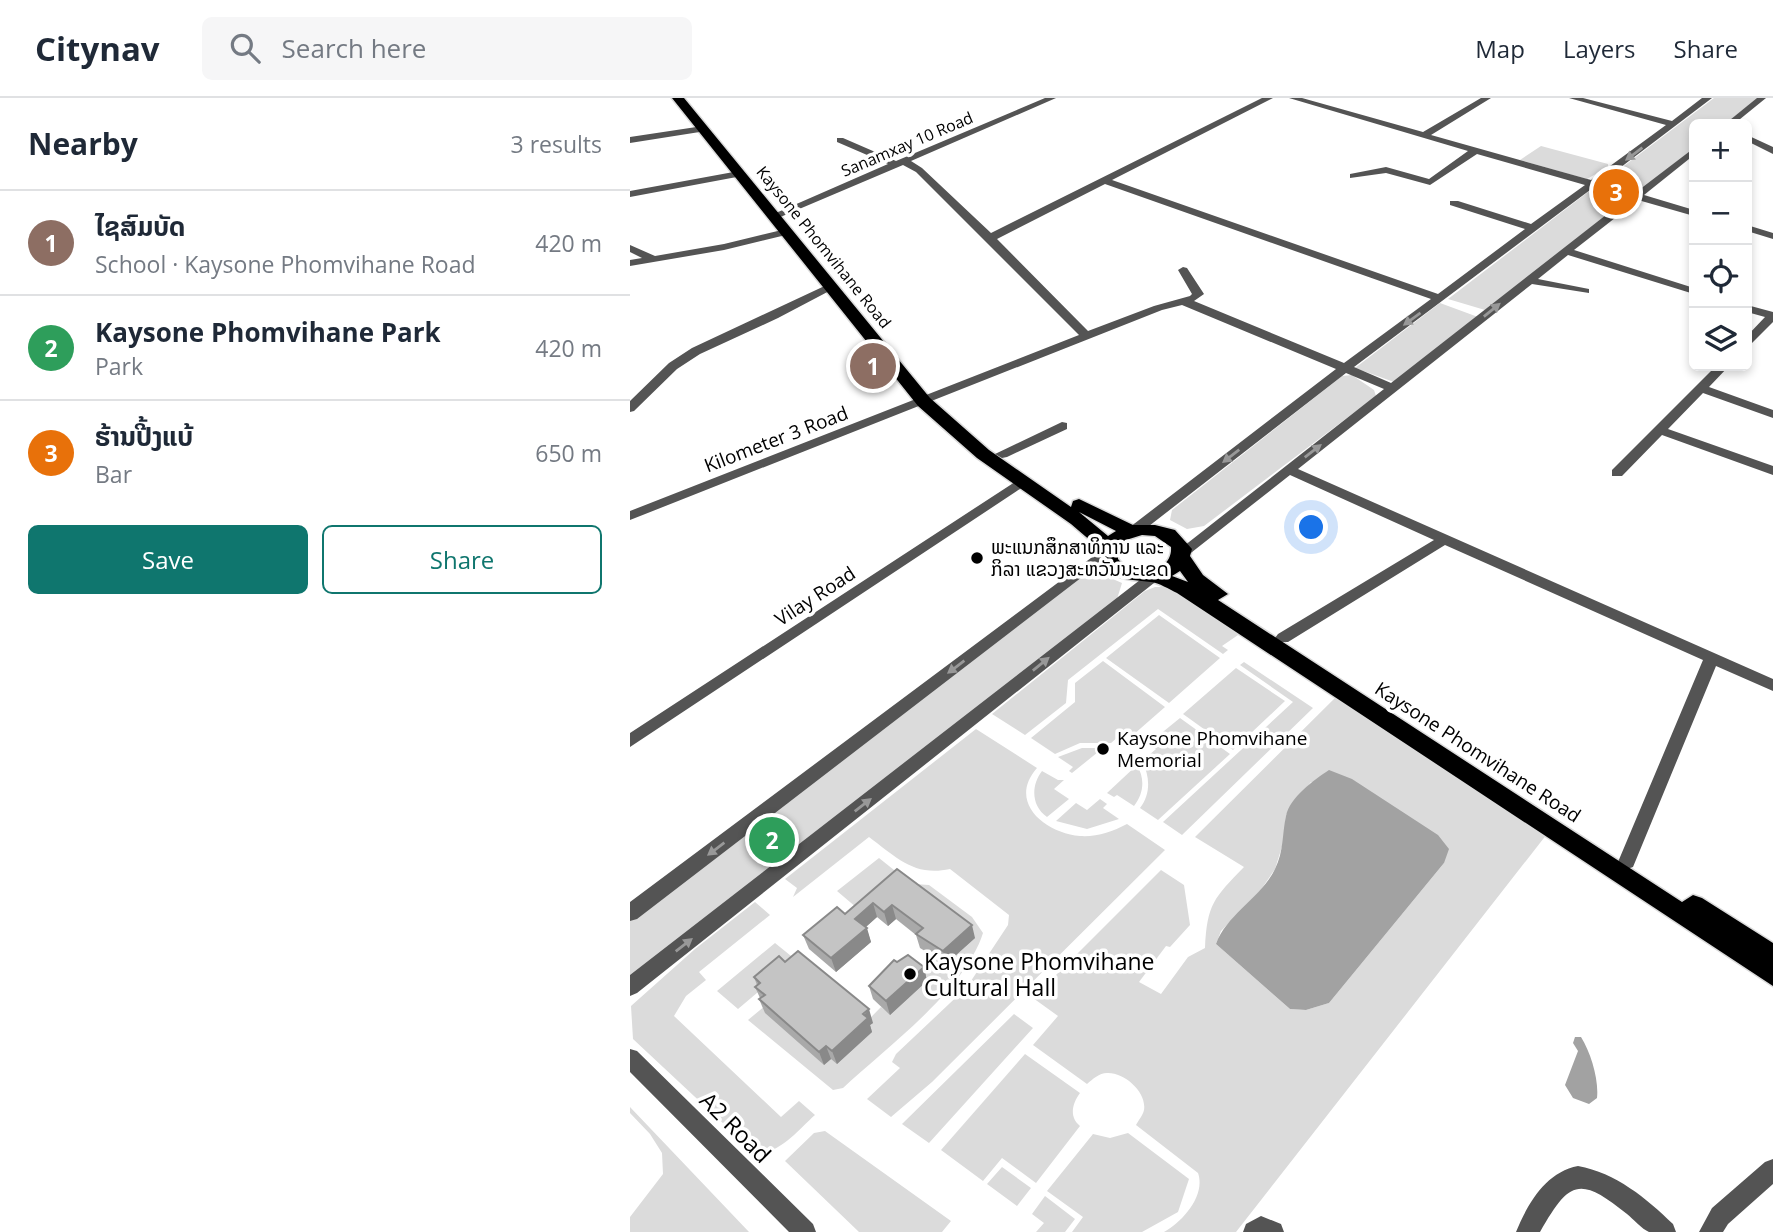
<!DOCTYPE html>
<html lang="en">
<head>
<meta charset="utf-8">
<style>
  body { margin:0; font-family:"Open Sans","Noto Sans Lao",sans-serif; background:#f6f6f7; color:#1f2937 }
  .controls { position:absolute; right:21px; top:21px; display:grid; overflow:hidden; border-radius:10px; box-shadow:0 4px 10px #0003 }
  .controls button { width:63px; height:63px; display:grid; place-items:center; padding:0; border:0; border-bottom:2px solid #e0e1e3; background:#fff; color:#1f2937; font:35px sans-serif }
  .you { position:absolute; left:682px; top:430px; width:24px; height:24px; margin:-18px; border:5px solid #fff; border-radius:50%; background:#1a73e8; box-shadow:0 0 0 10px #1a73e833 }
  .badge { display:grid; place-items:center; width:46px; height:46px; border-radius:50%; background:#0f766e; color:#fff; font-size:23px; font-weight:700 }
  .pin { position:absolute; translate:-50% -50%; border:4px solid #fff; box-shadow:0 2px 7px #0006 }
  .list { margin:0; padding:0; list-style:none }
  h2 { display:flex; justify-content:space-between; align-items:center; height:91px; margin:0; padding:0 28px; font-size:30px }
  h2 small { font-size:23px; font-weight:400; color:#747a83 }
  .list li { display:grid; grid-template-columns:46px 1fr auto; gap:21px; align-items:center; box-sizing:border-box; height:105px; padding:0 28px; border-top:2px solid #e0e1e3 }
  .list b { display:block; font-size:26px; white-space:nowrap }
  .list p { margin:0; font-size:23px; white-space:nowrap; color:#747a83 }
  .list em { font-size:23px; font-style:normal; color:#747a83 }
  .actions { display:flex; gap:14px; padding:21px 28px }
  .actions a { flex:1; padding:16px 0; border:2px solid #0f766e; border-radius:10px; text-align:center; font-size:24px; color:#0f766e }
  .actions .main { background:#0f766e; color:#fff }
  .icon { flex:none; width:38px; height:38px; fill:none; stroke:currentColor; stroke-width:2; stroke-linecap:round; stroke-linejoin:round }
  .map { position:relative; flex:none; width:1143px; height:1134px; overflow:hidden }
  header { display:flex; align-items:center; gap:42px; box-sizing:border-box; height:98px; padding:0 35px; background:#fff; border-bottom:2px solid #e0e1e3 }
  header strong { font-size:33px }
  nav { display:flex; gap:38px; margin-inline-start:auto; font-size:24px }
  .search { width:490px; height:63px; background:#f6f6f7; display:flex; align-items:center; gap:18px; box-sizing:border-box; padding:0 24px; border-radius:10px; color:#747a83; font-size:26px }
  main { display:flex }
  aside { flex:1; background:#fff }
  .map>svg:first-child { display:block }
</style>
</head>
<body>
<header>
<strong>Citynav</strong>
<div class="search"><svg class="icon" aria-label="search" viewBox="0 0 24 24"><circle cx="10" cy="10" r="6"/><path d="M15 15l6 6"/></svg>Search here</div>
<nav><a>Map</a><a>Layers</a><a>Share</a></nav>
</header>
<main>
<aside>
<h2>Nearby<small>3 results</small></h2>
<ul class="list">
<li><span class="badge" style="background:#8d6e63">1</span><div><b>ໄຊສົມບັດ</b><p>School · Kaysone Phomvihane Road</p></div><em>420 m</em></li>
<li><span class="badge" style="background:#2e9e5b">2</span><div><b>Kaysone Phomvihane Park</b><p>Park</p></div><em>420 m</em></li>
<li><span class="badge" style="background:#e8710a">3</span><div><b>ຮ້ານປີ້ງແບ້</b><p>Bar</p></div><em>650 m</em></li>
</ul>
<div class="actions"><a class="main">Save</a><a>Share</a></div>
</aside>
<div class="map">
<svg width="1143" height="1134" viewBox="0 0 1143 1134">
  <rect width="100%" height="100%" fill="#fff"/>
  <path fill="#dbdbdb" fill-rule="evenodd" d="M1084,0h44l-33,26h-31v24l-56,44 -33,-8 -1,-3z
    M911,48l67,18v3l-21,12 -67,-19z
    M962,91l30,7 5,5 -142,109 -37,-11z
    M810,205l38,14 -84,65 -39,-14z
    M722,277l22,15 2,6 -172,130 -17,3 -17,-9 2,-10 170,-134z
    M469,475l23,10 -5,16 -487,383v-64l451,-341z
    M525,489h16l70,46 -19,13 6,4 -5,4 -65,-45 -90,71 -2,23 -41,32 -33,-21 153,-123z
    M529,517l61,43 -51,45 -63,-45z
    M473,563l62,46 -32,28 -7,-5 -15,13h-31l-25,11 -24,-16 44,-36v-19z
    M614,564l69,46 -131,127 -19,-13 130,-120 -53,-37z
    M606,570l49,33 -52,49 -50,-36z
    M707,598l210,138 -311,398h-72c18,-10 42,-36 34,-59l-62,-48c2,-4 7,-10 8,-15 3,-18 -20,-38 -37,-37 -8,0 -14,6 -20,11l-54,-39 25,-29 -25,-18 128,-128 23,15 6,40 -20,22 -4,-1 -27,36 22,12 27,-37 17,-9c2,-44 9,-50 39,-81l-49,-30zM681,684l133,81 -115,140 -23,7 -16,-1 -74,-65 5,-13 39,-40 15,-22 10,-32 1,-22z
    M550,620l50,36 -72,66 -18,-12c11,-14 10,-32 2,-47l14,-12 -8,-5z
    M346,631l61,39c-30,34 8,65 43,68 17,1 32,-4 47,-12l38,26 -233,232 -41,35 -24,-18 33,-31 -8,-6 4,-8 71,-67 41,-62 1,-10 -59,-46c-36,8 -54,-12 -81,-32l-76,60 4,-9 -12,-9z
    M452,650h21l-31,25 -3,-2 4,-4 -15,-10z
    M507,667c8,14 7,28 -3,41l-17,-11 -3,2 -7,-4z
    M412,673l16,9h6l-10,9 15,10 -22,18c-16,-11 -16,-32 -5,-46z
    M470,701l7,5 -4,4 16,11 -32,10 -31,-8 20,-18 11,7z
    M249,760l20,16 -42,34 -20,-17z
    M271,785l28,2 43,32 11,16c-18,57 -96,114 -140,155l-10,2 -85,-70 18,-15 58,60 57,-58 9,7 37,-33 -9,-8 18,-16z
    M125,804l15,13 -71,57 7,8 -20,16 -12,20 107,101 18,-16 16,14c-17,15 -36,40 -60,38l-122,-114 -2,-33 64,-57z
    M145,845l21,17 -58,49 -21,-18z
    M384,916l19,14 -104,115 -27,-19z
    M395,956l55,39c-8,11 -11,24 0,33l-44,57 -34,-25 -19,23 -42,-31z
    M0,1009l119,125h-119v-15l33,-43 -1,-21 -12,-19 -20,-21z
    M195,1033l126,90 -9,11h-83l-74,-71 29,-28z
    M498,1035l61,46 -11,33 -36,20h-70l11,-15 -36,-26 46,-57 17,4z
    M372,1069l29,21 -14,18 -30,-22z
    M415,1098l30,23 -10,13h-29l8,-9 -12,-9z"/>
  <path fill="#a2a2a2" d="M699,672l23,9 86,56 11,14 -5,14 -115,140 -23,7 -16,-1 -74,-65c11,-30 45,-46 59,-75 9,-18 7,-35 11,-53 4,-19 28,-36 43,-46z
    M945,939h6c10,16 18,43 16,61l-8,6 -16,-6 -8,-13 13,-34 -5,-8z"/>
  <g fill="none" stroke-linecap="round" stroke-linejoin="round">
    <defs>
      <path id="highway" d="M42,0h12l246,300 59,52 82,57 2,-6 6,-2 54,26h22l20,5 17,19 -2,7 13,19 25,19 -10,6 464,302 11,-7 9,3 71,45v43l-596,-393c-8,-4 -18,-10 -26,-11 -24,-3 -51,-1 -52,-34l-28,-24 -94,-66 -59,-52zM449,414l37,19 -8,5zM512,437l13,1 16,11c2,27 -39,30 -53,12v-11l8,-8zM550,473l8,11 -16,-6z"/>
    </defs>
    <use href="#highway" stroke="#dbdbdb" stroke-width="3"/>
    <path fill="#545454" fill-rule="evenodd" d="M415,0h11l-145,63 11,7 69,65 271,-135h11l-161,82 326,114 87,-65 -75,-24v-4h8l73,23 54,-39 -108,-31 -47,31 -44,-12 -36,5v-4l36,-7 43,12 39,-28 -179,-53h13l121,34 58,-34h10l-60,37 160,45 75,-55 -97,-27h14l89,23 30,-23h10l-112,85 35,10 59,-45v7l-50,40 50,15v6l-56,-16 -64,50 120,38v6l-126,-39 -30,24 51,10v4l-57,-9 -234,185 475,210v12l-57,-25 -83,201 -6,2 -6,-2 -3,-5 85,-202 -258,-115 -157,97h-10l-3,-4 3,-4 156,-94 -144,-65 -103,81h-10l-2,-3 209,-164 -38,-16 -206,160h-10l-2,-3 2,-3 206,-158 -154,-64 -20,5 -532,210v-9l449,-176 -163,-163 -13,-7 -125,53 -9,-2 119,-52 -51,-22v-4h6l53,23zM475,86l326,115 -87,64 -150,-62 10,-7 -17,-26 -4,-1 -5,3 14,24 -2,2 -36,10 -66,25 -91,-92zM964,89l35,10 -238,186 -37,-16z
      M1127,0h9l-32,26h-9z
      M73,28l3,1v4l-76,12v-6z
      M1117,37l26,12v7l-26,-13z
      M109,73l3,1v4l-112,21v-6z
      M1117,127l26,8v6l-26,-8z
      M156,131l4,1v4l-66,16 -94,16v-6l12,-2 -12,-6v-7l25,11 69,-12z
      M201,185l5,3 -1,2 -57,30 -78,36 -23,15 -43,42 -4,1v-11l39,-38 23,-15z
      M1117,207l26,7v10l-22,22 -4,2v-10l18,-19 -18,-5z
      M1086,268h13l-20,21 64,23v8l-70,-25 -35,36 105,37v9l-111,-40 -40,41h-10v-6z
      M432,324l5,1v6l-60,28 -5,1 -7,-4z
      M391,380l5,1 2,3 -2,3 -396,262v-14z
      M477,448l5,2 2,3 -2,3 -475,365 -7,2v-19z
      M524,473l7,5 -2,3 -522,414 -7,3v-21l519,-402z
      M0,951l7,2 176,173 3,8h-27l-159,-160z
      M1143,1061v25l-45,40 -5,8h-24l13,-24 53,-46z
      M948,1068c38,7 68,32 95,58l3,8c-7,0 -20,0 -27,0 -7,-3 -16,-13 -22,-18 -48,-39 -58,-33 -87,18h-24c12,-29 30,-60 62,-66z
      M631,1118l20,8 3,8h-41l3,-8z"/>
    <use href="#highway" fill="#000" fill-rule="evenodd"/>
  </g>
  <path fill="#a9a9a9" d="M267,771l78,69 -29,26 -26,-16 -4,-13 -20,-16 -8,7 -11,-9 -11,10 5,15 -35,30 -27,-23 -6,-14 42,-21z
    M155,864l88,61 -3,2 2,7 -35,32 -6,-5 -7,6 -59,-52 -6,-14 1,-1 -5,-11 2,-2 -3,-8z
    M267,864l27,5 3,14 -37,34 -17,-16 -4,-13z"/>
  <path fill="#898989" d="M243,805l4,14 -17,15 -5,-13z
    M262,807l4,14 -8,7 -4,-14z
    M342,827l3,13 -29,26 -3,-13z
    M237,830l4,14 -35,30 -5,-14z
    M294,869l3,14 -37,34 -4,-14z
    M239,911l4,14 -3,2 2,7 -35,32 -5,-13z
    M196,948l5,13 -7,6 -5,-13z"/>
  <path fill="#c4c4c4" stroke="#898989" stroke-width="2" d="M267,771l75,56 -29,26 -27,-17 7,-6 -31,-23 -8,7 -11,-9 -18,16 12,9 -36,30 -28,-23 34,-28 8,7z
    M168,853l71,58 -6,5 5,4 -36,33 -6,-5 -7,6 -60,-53 6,-4 -10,-8 5,-4 -6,-6 25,-21 6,6z
    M278,857l16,12 -38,34 -17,-15 25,-26 3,2z"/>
  <defs><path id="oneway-solid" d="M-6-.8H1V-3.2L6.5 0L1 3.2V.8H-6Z" transform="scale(1.75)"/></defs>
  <g fill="#989898">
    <use href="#oneway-solid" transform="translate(1004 56) rotate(143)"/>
    <use href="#oneway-solid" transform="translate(862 212) rotate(-39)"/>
    <use href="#oneway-solid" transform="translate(782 221) rotate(144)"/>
    <use href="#oneway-solid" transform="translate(683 353) rotate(-38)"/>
    <use href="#oneway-solid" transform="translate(601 358) rotate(142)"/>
    <use href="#oneway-solid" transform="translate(411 566) rotate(-39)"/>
    <use href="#oneway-solid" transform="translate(326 569) rotate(143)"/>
    <use href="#oneway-solid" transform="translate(233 707) rotate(-38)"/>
    <use href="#oneway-solid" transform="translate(86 751) rotate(143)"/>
    <use href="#oneway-solid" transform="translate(54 847) rotate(-38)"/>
  </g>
  <g fill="#000" stroke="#fff" stroke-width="2.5">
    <circle cx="347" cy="460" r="7"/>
    <circle cx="473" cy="651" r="7"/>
    <circle cx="280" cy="876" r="7"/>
  </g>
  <g text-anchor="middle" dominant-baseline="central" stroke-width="7" stroke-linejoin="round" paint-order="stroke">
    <g font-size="16" fill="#000" stroke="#fff">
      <text transform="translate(277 46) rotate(-23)">Sanamxay 10 Road</text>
      <text transform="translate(194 149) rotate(51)">Kaysone Phomvihane Road</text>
    </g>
    <g font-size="19" fill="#000" stroke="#fff">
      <text transform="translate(146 341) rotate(-21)">Kilometer 3 Road</text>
      <text transform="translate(185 498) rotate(-33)">Vilay Road</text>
      <text transform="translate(848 654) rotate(33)">Kaysone Phomvihane Road</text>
    </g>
    <g font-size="19" fill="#000" stroke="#fff" text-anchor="start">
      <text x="361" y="449">ພະແນກສຶກສາທິການ ແລະ<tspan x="361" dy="22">ກິລາ ແຂວງສະຫວັນນະເຂດ</tspan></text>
      <text x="487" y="640">Kaysone Phomvihane<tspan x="487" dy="22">Memorial</tspan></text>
    </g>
    <g font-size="23" fill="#000" stroke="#fff" text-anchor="start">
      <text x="294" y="863">Kaysone Phomvihane<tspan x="294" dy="26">Cultural Hall</tspan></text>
    </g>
    <g font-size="23" fill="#000" stroke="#fff">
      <text transform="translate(106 1029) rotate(45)">A2 Road</text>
    </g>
  </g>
</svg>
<div class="controls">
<button>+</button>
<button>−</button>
<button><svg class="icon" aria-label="locate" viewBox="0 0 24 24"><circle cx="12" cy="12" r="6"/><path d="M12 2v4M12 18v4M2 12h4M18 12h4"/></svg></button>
<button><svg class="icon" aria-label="layers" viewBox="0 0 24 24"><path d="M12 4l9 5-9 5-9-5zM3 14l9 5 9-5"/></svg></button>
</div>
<div class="you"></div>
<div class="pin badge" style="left:243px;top:268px;background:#8d6e63">1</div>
<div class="pin badge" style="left:142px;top:742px;background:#2e9e5b">2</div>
<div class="pin badge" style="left:986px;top:94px;background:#e8710a">3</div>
</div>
</main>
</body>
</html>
